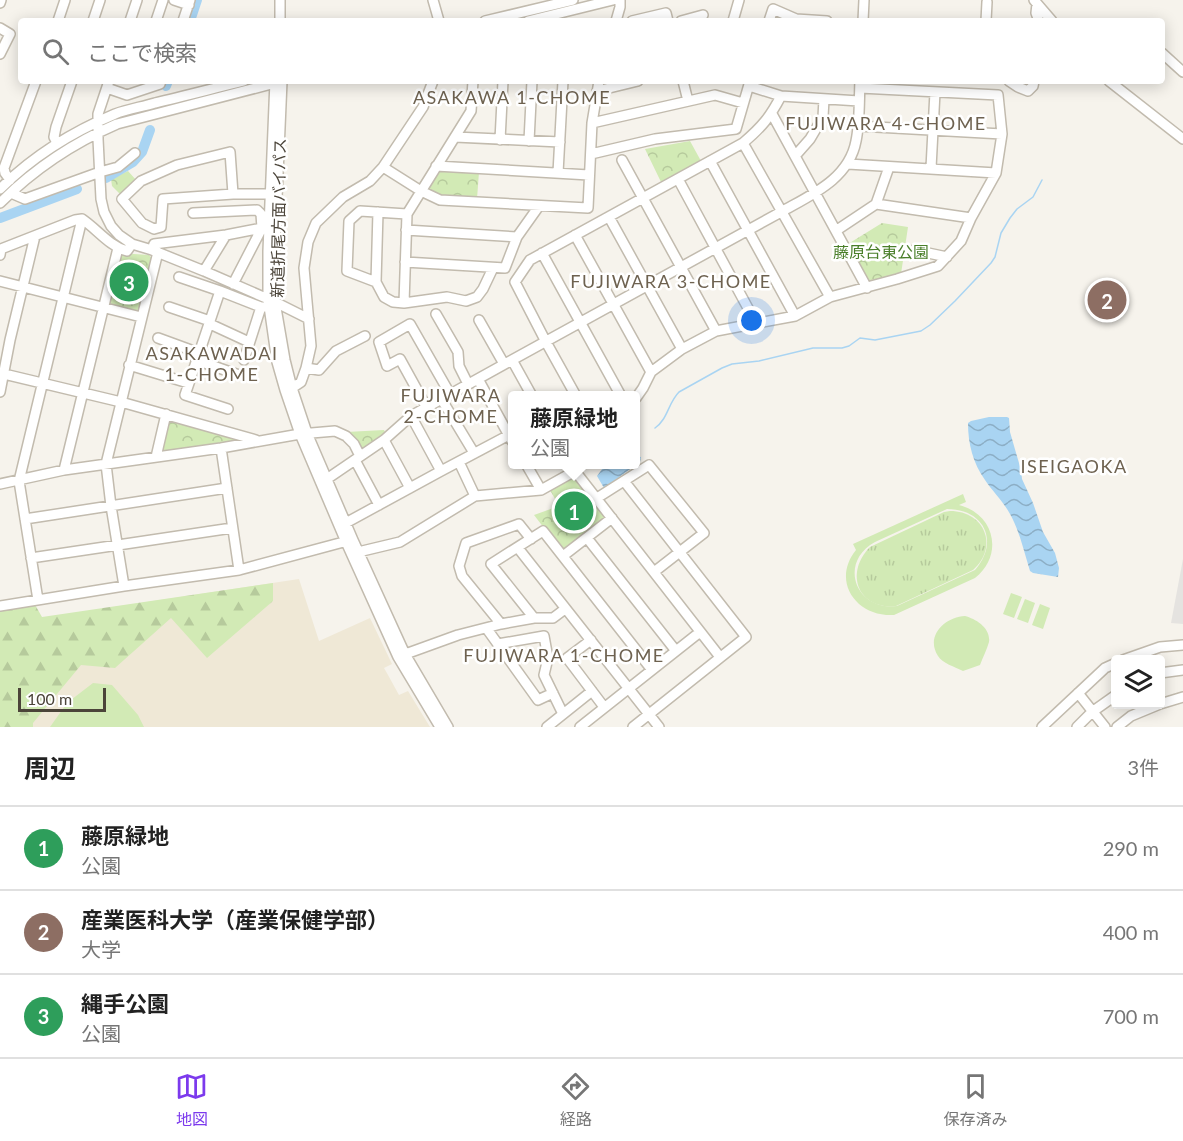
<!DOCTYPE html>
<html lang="ja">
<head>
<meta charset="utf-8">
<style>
  body { margin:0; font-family:Lato,"Noto Sans JP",sans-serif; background:#f2f2f2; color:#222 }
  .controls { position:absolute; right:18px; bottom:18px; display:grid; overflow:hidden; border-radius:6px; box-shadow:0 3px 15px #0003 }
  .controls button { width:54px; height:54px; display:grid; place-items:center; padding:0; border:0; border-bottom:2px solid #e0e0e0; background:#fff; color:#222; font:30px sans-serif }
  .scale { position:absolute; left:18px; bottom:15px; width:88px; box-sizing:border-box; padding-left:6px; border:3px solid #4b4439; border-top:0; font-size:16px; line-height:21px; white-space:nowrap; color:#4b4439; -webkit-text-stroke:4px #fff; paint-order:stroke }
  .you { position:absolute; left:752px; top:321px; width:21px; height:21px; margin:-15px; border:4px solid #fff; border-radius:50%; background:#1a73e8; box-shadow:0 0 0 9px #1a73e833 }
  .badge { display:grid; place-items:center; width:39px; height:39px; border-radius:50%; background:#7c3aed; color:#fff; font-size:20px; font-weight:700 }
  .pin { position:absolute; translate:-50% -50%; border:3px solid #fff; box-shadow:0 2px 6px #0006 }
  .popup { position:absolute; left:508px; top:391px; width:132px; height:78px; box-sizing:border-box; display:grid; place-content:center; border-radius:6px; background:#fff; filter:drop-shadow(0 2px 4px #0005); font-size:20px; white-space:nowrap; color:#767676 }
  .popup b { font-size:22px; color:#222 }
  .popup::after { content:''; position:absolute; left:50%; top:100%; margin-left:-12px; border:12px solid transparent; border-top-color:#fff }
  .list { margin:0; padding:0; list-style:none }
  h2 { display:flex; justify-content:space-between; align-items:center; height:78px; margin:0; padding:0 24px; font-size:26px }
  h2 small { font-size:20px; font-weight:400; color:#767676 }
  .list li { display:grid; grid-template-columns:39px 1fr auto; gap:18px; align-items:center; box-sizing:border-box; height:84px; padding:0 24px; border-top:2px solid #e0e0e0 }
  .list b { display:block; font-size:22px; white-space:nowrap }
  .list p { margin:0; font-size:20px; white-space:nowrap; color:#767676 }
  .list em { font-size:20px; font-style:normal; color:#767676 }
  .icon { flex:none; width:33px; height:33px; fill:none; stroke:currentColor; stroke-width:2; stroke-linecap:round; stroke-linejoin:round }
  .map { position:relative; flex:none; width:1183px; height:727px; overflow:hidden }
  .search { position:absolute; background:#fff; box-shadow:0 3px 15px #0003; left:18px; right:18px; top:18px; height:66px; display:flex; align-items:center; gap:15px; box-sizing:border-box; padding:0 21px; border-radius:6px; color:#767676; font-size:22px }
  .sheet { height:330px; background:#fff }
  nav { display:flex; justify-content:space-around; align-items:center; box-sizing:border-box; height:84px; border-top:2px solid #e0e0e0; background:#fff; font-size:16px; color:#767676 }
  nav a { display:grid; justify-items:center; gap:3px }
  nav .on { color:#7c3aed }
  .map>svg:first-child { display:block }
</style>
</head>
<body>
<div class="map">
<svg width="1183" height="727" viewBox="0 0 1183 727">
  <defs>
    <pattern id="grass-tufts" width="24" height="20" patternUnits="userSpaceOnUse" patternTransform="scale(1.5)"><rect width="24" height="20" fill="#d2eab5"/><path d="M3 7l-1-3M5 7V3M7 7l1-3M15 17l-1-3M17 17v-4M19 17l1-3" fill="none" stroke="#b6ca9c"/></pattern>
    <pattern id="forest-firs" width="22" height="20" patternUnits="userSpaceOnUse" patternTransform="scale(1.5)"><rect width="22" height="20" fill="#d2eab5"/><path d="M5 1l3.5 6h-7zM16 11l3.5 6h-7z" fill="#b6ca9c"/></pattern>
    <pattern id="park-crowns" width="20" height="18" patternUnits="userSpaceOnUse" patternTransform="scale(1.5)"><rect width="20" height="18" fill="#d2eab5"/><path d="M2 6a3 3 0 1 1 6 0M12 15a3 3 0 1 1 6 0" fill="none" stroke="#b6ca9c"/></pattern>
    <pattern id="water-waves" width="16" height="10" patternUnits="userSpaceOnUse" patternTransform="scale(1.5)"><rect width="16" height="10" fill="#a9d4f2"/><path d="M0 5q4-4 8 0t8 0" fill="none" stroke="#8caec5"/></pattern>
  </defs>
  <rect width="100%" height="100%" fill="#f6f3ec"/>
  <path fill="#efe8d6" d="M299,579l20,62 51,-23 22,46 -8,4 4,7 11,20 9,-4 22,36h-401l13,-109z"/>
  <path fill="url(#grass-tufts)" d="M950,511c35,0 49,36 23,59l-77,36c-38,4 -52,-33 -26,-59l74,-35z"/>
  <path fill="url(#forest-firs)" d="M273,583v18l-66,57 -36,-40 -56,50 -34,-3 -48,58v4h-33v-118l34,-6 8,14z"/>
  <path fill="url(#park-crowns)" d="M690,141l11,20 -40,21 -16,-33z
    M438,170l41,2 -2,27 -38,-3 -14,-6z
    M128,171l9,10 -15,15 -10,-10 -1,-7z
    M882,223l26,4 -7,47 -32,7 -21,-37z
    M119,253l30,2 4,5 -13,52 -33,-7z
    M167,419l73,18 1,5 -81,11z
    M384,430l1,2 -24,19 -15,-19z
    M575,475l33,43 -44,36 -30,-39 25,-9 -9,-16z"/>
  <path fill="#d2eab5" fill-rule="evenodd" d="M963,494l3,8 -7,3c36,9 45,50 16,73l-81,37c-38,2 -63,-34 -38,-65l-3,-6zM947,509c37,0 53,32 28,61l-78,36c-42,5 -59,-44 -22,-64z
    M1011,593l11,4 -8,21 -11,-4z
    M1025,599l10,4 -7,20 -11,-4z
    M1040,604l10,4 -7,21 -11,-4z
    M965,616c11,3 26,12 24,26 -2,7 -6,15 -9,23l-17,6c-8,-4 -21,-8 -25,-15 -13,-20 7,-39 27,-40z
    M93,683l19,2 26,30 6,12h-94l17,-24z"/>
  <path fill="#e5e3e0" d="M1183,559v65l-12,-1z"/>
  <path fill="url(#water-waves)" d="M989,417h18l2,1 1,14 11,38 1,9 11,24 10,29 12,21 4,15 -1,9 -25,-4 -3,-2c-6,-19 -10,-39 -20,-57 -7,-13 -17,-22 -25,-34 -12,-17 -17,-36 -17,-57l3,-2z
    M636,456l5,1 -1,5 -36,26 -7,-12 8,-11 31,-1z"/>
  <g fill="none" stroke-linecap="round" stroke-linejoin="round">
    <path stroke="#a9d4f2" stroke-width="1.5" d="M655,428c13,-9 13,-25 24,-36l43,-24 10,-4 27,-3 54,-13h29l7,-2 11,-8 15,2 46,-9 9,-6 25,-24 36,-38 4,-6 6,-24 9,-15 7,-9 16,-12 9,-17"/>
    <path stroke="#a9d4f2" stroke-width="10" d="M190,21l7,-21
      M166,86l2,-5
      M106,178l27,-16 9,-10 8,-22
      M0,218l77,-29"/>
    <defs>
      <path id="minor" d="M174,0l15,5
        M433,0l6,21
        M1034,0l18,21
        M0,3l1,-3
        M1037,4l-1,9 3,8
        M58,21l7,-21
        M93,21l7,-21
        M130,21l7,-21
        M156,21l7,-21
        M183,21l7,-21
        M280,21v-21
        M485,21l88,-21
        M528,21l85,-21
        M616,21l4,-14v-7
        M632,21l34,-8 2,8
        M681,21l22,-6
        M733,21l6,-21
        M769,21l4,-12 23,10 31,2
        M863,21l1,-21
        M986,21l1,-19
        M0,28l10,6 -10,20
        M1162,53l21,19
        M109,81l-11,33v25l3,60 3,13 7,14 8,9 13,9 20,6 52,21 71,31 34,17
        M275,81l-7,170v48l9,63 8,28 15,44 46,108 52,115 42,70
        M282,81l-7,163v58l10,58 7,28 15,45 46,107 52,114 43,73
        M683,81l5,20
        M1009,81l9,6 10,4 5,-5 1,-5
        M1109,81l74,58
        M749,86l32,10 78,5
        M107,88l20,7 33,-11 1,-3
        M597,91l41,-10
        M772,114l95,174
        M592,123l123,-28 28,8
        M858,126l144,8
        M455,137l105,5
        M500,140l3,-59
        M529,141l3,-60
        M57,143l-3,-6 2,-10 16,-46
        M743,143l87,154
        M591,154l64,-15 81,-10 14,-48
        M795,156l15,-17 13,-22 1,-18
        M622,160l94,171
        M710,161l85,155
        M848,164l148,9
        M436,166l153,9
        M383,167l38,24 19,9 148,8 4,-85 7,-42
        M931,168l4,-76
        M558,173l5,-92
        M678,179l78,144
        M10,180l-5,-7 -1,-5 32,-87
        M0,189c33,-33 72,-57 115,-75 13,-5 27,-7 40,-11 30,-7 60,-15 89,-22
        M11,193l14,6 75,-27 18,-5 17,-14
        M233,194l-3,-42 -53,13 -36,16 -19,18 20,24 12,6 7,-2 2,-28 70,-5h38
        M0,203c34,-34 73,-60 117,-79l162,-42
        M876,204l95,14
        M193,213l64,-3 4,4 1,14
        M407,214l-47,-3 -11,10 -2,50 29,11 8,15 9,5 11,1 43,-6 19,4 11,-4 6,-8 10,-21
        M609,217l73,132
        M406,230l111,7
        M837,230l39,-26 13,-37
        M575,235l76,137
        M152,250l2,-6 72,-9 36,-7 -29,56
        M914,250l33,7
        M542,253l79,143
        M0,255l1,-6 74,-29 7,-1c15,10 27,27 45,32l5,-7
        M405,262l100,6 12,-31 22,-31
        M204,271l22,-36
        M179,277l41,14
        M0,281l141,36
        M376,282l2,-70
        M404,303l3,-89 64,-103 2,-30
        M169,307l41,14
        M436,314l22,38 1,14 9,18
        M479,320l25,44
        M210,324l39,18
        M158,338l41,15
        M196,360l43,15
        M244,360l17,-53
        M512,360l20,36
        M129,365l59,18
        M306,368l13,2 17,-19 29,-15
        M0,373l121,29 135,38
        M478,379l34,62
        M287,390l5,-2 9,-6 5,-14 5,-22 -7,-78 4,-26 8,-19 27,-26 27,-16 13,-14 40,-60 10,-26
        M0,392l10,-52 25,-104
        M576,396l-30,-54 -31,-60 15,-22 213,-117c19,-16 27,-26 38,-47
        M636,398l7,-10 8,-16 31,-23 34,-18 79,-15 35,-19 67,-18 41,-13 23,-25 10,-23 25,-45 6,-39 -4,-39 -138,-7
        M442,400l32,53
        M427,408l-27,-49 -13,7 -8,-24 31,-18 40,70
        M228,409l-43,-14 35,-104 41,16h8
        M411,416l30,55
        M384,440l26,48
        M221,448l18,122
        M156,457l10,-43
        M355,460l24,45
        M459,462l16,34
        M526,464l15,26
        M571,464l4,7 145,186
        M64,470l54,-222
        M624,481l122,156 -113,90
        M321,483l63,-43 27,-24 101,-56 269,-148c30,-17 68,-33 75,-71 4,-19 3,-40 4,-60
        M0,484l64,-14 157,-22 79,-14 35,-3 11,5 8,8 6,12
        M597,498l52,-33 55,68 -50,39
        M25,519l202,-31
        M342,525l99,-54 68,-36
        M587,538l89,113
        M531,539l-12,-15 -53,19 -7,23 3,10 39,48 33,-6h19l12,-9
        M518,548l141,179
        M354,553l46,-11 75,-46 66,-6 34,-19 5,-7
        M563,556l49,-38
        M31,558l201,-30
        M124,586l-13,-80 -5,-42 52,-212
        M38,600l-19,-119 63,-262
        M0,606l124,-20 115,-16 112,-30
        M534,618l-43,-54 52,-33 109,139
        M487,629l51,71 15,-7
        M591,640l-24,18 37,49
        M498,644l46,-8 4,22 -4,17 19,39
        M400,656l58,-21 43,-11
        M1123,660l37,-13 23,-2
        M1160,673l23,-3
        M1078,693l27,34
        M1160,704l23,-7
        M547,727l45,-36
        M580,727l120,-95
        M1042,727l63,-59 11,-5
        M1077,727l15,-15 24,-17
        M1117,727l14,-11 29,-12"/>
    </defs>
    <use href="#minor" stroke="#c2bbae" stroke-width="12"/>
    <use href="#minor" stroke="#fff" stroke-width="9"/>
  </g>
  <g text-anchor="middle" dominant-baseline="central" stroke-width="5" stroke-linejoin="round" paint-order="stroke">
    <g font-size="16" fill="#4b4439" stroke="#fff">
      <text transform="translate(278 218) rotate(-89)">新道折尾方面バイパス</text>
    </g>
    <g font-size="16" fill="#4a7f2a" stroke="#fff">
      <text x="881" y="251">藤原台東公園</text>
    </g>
    <g font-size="18" letter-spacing="1.5" fill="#6e6250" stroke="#fff">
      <text x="512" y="97">ASAKAWA 1-CHOME</text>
      <text x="886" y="123">FUJIWARA 4-CHOME</text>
      <text x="671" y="281">FUJIWARA 3-CHOME</text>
      <text x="212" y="353">ASAKAWADAI<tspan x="212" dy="21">1-CHOME</tspan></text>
      <text x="451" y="395">FUJIWARA<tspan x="451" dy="21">2-CHOME</tspan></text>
      <text x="1074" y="466">ISEIGAOKA</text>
      <text x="564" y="655">FUJIWARA 1-CHOME</text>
    </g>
  </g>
</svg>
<div class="controls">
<button><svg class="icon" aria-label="layers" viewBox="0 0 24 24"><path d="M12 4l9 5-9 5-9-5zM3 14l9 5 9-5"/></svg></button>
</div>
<div class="scale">100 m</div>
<div class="you"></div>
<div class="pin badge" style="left:574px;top:511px;background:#2e9e5b">1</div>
<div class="popup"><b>藤原緑地</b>公園</div>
<div class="pin badge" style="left:1107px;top:300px;background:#8d6e63">2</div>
<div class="pin badge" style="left:129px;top:282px;background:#2e9e5b">3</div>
<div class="search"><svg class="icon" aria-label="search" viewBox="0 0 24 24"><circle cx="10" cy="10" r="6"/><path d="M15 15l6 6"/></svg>ここで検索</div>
</div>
<section class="sheet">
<h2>周辺<small>3件</small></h2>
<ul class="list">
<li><span class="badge" style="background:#2e9e5b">1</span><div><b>藤原緑地</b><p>公園</p></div><em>290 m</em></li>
<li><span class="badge" style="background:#8d6e63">2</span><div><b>産業医科大学（産業保健学部）</b><p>大学</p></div><em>400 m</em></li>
<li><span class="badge" style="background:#2e9e5b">3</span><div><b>縄手公園</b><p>公園</p></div><em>700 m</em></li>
</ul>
</section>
<nav>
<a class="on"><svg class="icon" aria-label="map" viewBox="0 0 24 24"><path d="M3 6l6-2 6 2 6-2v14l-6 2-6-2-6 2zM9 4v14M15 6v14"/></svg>地図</a>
<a><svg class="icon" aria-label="directions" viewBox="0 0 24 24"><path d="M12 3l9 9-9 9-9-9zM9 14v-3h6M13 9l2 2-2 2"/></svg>経路</a>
<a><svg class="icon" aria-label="saved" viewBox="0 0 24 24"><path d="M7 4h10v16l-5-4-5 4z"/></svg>保存済み</a>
</nav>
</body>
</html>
